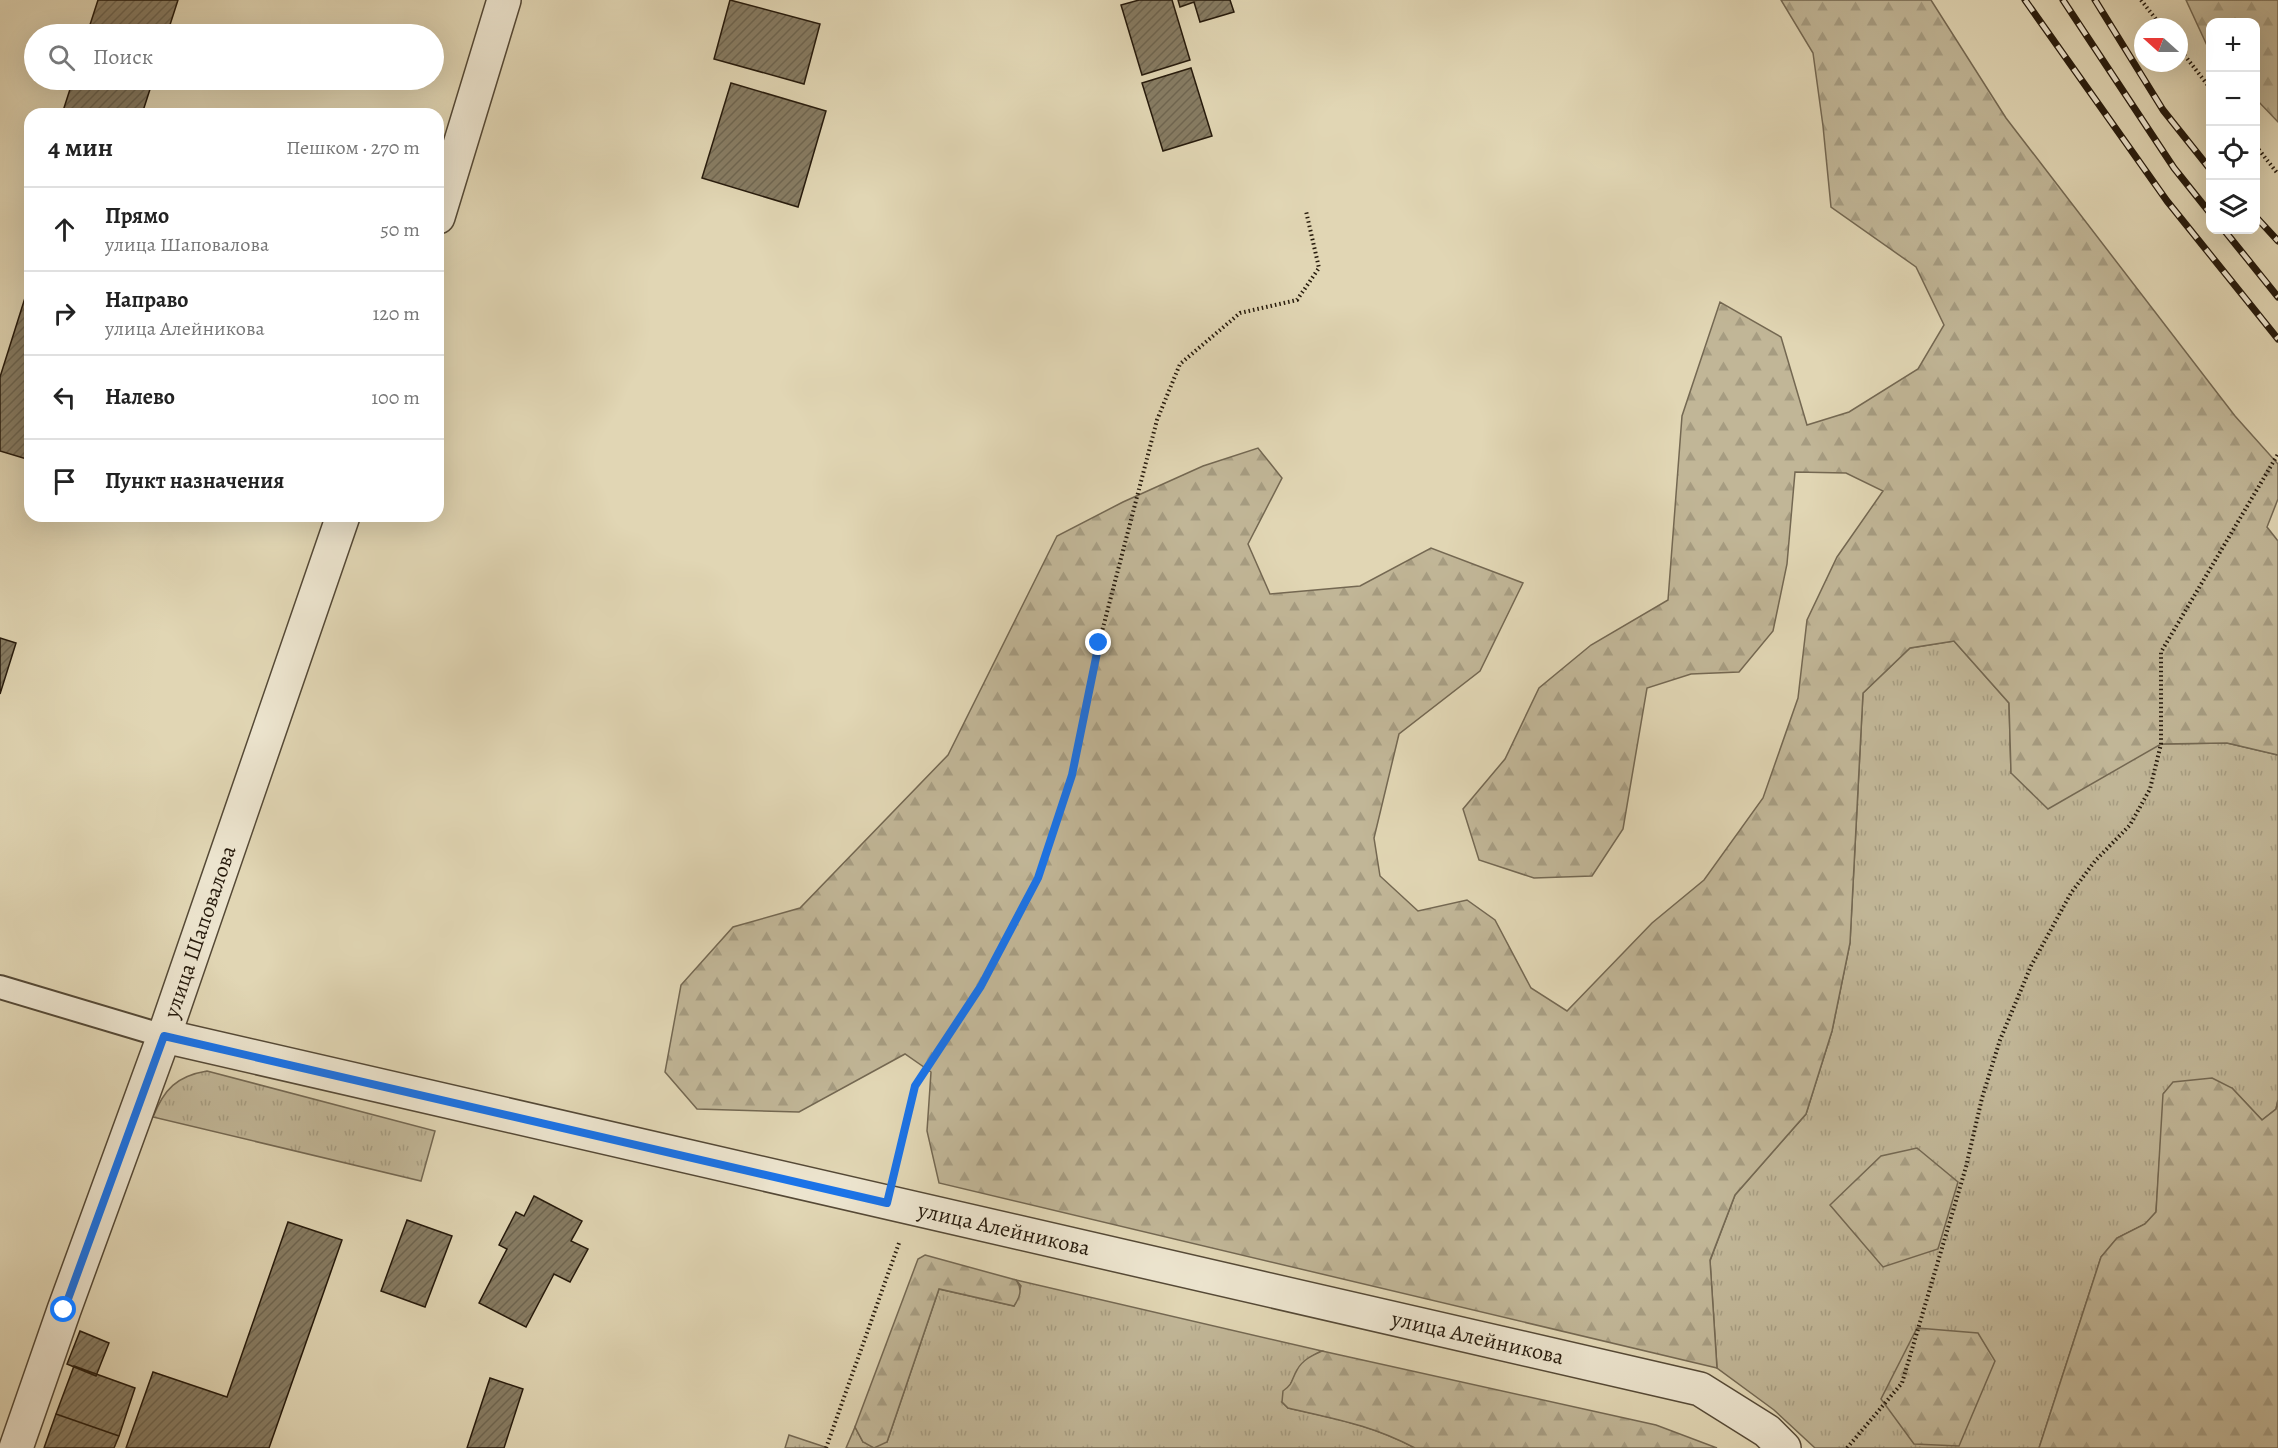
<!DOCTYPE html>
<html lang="ru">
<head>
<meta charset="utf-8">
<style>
  body { margin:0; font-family:Alegreya,serif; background:#f6f6f6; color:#222 }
  .controls { position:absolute; right:18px; top:18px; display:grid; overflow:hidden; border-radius:12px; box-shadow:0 6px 24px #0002 }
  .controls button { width:54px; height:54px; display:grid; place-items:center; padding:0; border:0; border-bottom:2px solid #e0e0e0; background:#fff; color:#222; font:30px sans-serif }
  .compass { position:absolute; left:2134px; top:18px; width:54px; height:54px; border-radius:50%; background:#fff; box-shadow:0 6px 24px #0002; rotate:291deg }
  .stop { position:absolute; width:18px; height:18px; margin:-14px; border:4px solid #1a73e8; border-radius:50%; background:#fff }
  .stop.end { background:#1a73e8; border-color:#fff; box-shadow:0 2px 6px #0008 }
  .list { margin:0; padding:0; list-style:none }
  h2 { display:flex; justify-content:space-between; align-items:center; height:78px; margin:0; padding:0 24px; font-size:26px }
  h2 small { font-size:20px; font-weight:400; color:#767676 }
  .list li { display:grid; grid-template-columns:39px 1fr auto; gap:18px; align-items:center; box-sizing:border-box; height:84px; padding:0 24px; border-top:2px solid #e0e0e0 }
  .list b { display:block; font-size:22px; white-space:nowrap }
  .list p { margin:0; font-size:20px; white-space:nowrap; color:#767676 }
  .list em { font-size:20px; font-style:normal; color:#767676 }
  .icon { flex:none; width:33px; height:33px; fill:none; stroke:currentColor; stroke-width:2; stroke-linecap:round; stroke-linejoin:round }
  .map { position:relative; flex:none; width:2278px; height:1448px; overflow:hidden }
  .search { position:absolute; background:#fff; box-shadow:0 6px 24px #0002; left:24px; top:24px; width:420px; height:66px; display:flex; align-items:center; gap:15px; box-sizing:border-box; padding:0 21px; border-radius:33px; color:#767676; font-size:22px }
  .panel { position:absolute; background:#fff; box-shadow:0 6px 24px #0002; left:24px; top:108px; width:420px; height:414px; border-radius:18px }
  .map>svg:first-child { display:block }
</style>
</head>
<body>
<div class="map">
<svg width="2278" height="1448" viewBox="0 0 2278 1448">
  <defs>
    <pattern id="grass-tufts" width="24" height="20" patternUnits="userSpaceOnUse" patternTransform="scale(1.5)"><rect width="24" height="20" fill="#c1b697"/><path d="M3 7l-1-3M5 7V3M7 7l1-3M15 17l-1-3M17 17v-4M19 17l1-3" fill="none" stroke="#a69c81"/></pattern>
    <pattern id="forest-firs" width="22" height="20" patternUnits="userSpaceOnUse" patternTransform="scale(1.5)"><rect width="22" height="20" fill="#c1b697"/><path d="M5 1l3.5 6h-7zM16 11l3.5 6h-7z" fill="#a69c81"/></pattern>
    <pattern id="building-hatch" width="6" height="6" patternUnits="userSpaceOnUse" patternTransform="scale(1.5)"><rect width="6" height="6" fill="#877c63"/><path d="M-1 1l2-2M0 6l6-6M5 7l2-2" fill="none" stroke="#6e6550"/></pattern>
  </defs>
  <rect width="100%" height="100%" fill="#e1d6b4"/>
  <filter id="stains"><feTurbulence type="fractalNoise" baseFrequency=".00333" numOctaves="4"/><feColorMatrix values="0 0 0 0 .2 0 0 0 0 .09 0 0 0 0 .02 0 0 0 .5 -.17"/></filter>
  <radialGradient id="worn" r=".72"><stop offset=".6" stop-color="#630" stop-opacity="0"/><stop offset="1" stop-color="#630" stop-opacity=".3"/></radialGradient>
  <path fill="url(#grass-tufts)" stroke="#746852" stroke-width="1.5" d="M1954,641l55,62 2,70 150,-29 66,-1 51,12v345l-2,9 -14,11 -30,-32 -68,5 -8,119 -11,12 -28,14 -16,19 -62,191h-224l-41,-38 -57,-42 -7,-107 25,-66 71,-81 26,-83 18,-88 13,-250 47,-45z
    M207,1071l228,60 -14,50 -268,-64c11,-28 24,-41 54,-46z
    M1016,1280l306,71c-26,11 -28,29 -40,51l6,6c46,10 86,18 127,40h-569l9,-21 8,15h24l52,-153 75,17 7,-20z
    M789,1435l39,13h-43z"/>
  <path fill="url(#forest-firs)" stroke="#746852" stroke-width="1.5" d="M1781,0h150l75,118 229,298 43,48v35l-11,28 11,14v214l-51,-12 -66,1 -113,65 -37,-36 -2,-70 -55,-62 -44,7 -47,45 -13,250 -18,88 -26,83 -71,81 -25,65 7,108 -778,-185 -12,-52 4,-59 -26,-18 -106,58 -102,-3 -32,-37 16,-87 52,-58 67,-19 148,-153 109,-219 66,-34 80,-36 55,-18 24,30 -34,66 22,50 90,-8 71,-38 92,35 -43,88 -81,63 -25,104 6,38 38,35 49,-11 28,20 36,68 36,23 85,-88 52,-43 59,-82 35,-100 9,-78 30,-63 46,-66 -37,-18 -51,-1 -8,92 -14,67 -34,41 -48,2 -44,14 -24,141 -31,47 -58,2 -55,-18 -16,-51 42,-50 34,-71 52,-43 77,-45 14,-184 38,-114 61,35 26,88 42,-13 69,-43 26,-44 -28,-58 -85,-60 -8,-81 -10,-73z
    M2186,0h92v122l-22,-23v-77h-46v30z
    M2212,1078l20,10 30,32 14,-11 2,-9v348h-239l62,-191 16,-19 28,-14 11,-12 7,-118 10,-12z
    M1917,1148l41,34 -20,67 -55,18 -53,-62 51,-49z
    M925,1255l91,25c7,9 4,17 -2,26l-75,-17 -52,153 -13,6 -11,-6 -8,-15 63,-168z
    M1917,1328l61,5 17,28 -36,85 -45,-2 -33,-45z
    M1322,1351l334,74 61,23h-302c-43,-23 -80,-29 -127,-40l-6,-6 1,-11c11,-8 8,-11 14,-21 5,-10 16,-15 25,-19z"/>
  <path fill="url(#building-hatch)" stroke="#261a0c" stroke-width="1.5" d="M98,0h80l-11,34h-80z
    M730,0l90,24 -16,60 -90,-25z
    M1139,0h33l18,60 -48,15 -21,-70z
    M1178,0h52l4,12 -34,10 -6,-20 -14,5z
    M1191,68l21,68 -49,15 -21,-68z
    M73,80h80l-11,34h-80z
    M731,83l95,28 -28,96 -96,-29z
    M30,282v178l-30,-9v-74z
    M0,638l16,5 -16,51z
    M534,1196l48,25 -11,20 17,8 -18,33 -16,-8 -28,53 -47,-24 28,-54 -8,-4 17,-33 8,4z
    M407,1220l45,16 -27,71 -44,-16z
    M288,1222l54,18 -73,208h-143l27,-76 74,25z
    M80,1331l29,12 -13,33 -29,-12z
    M74,1366l61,22 -16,48 -63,-22z
    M490,1378l33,11 -19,59h-37z
    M56,1414l63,22 -5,12h-70z"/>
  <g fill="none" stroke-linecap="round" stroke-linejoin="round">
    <defs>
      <path id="lane" d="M0,987l164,49"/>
      <g id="street">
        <path d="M438,217l66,-217"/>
        <path id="s1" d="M164,1036l1536,353 67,42 17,17"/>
        <path id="s2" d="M16,1448l48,-138 100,-274 179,-520"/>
      </g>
    </defs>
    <use href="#lane" stroke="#554936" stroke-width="26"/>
    <use href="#street" stroke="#554936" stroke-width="36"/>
    <path stroke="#261a0c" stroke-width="4" stroke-dasharray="1.5 3" stroke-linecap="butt" d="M2141,0l21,27
      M2179,48l31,40
      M2256,146l22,28
      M896,1165l19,-79 66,-100 57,-108 35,-103 26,-132 58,-223 23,-56 60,-51 57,-13 22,-32 -13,-57
      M826,1448l73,-205
      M1847,1448l55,-65 64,-216 16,-69 18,-58 31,-74 40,-73 24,-32 35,-36 20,-36 11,-45v-92l117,-198"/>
    <use href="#lane" stroke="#ece4ce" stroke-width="22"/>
    <use href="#street" stroke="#ece4ce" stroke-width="33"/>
    <defs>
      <path id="rail" d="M2025,0l142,201 111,138
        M2063,0l111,168 36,45
        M2095,0l68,110 47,59
        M2256,217l22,24
        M2224,230l54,67"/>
    </defs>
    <use href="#rail" stroke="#261a0c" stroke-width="7"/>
    <use href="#rail" stroke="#ece4ce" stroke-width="4.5" stroke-dasharray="14" stroke-linecap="butt"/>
  </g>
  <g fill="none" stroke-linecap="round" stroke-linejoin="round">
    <path stroke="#1a73e8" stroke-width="8" d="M64,1310l100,-274 723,167 28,-117 66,-100 57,-108 34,-103 27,-132"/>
  </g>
  <g text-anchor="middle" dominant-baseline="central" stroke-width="4.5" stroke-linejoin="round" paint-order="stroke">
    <g font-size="22" fill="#261a0c" stroke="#ece4ce">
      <text stroke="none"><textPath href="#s2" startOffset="548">улица Шаповалова</textPath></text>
      <text stroke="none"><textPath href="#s1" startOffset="862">улица Алейникова</textPath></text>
      <text stroke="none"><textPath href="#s1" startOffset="1348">улица Алейникова</textPath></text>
    </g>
  </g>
  <rect width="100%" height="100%" filter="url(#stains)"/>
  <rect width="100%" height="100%" fill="url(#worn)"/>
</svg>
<div class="controls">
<button>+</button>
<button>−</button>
<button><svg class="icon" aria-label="locate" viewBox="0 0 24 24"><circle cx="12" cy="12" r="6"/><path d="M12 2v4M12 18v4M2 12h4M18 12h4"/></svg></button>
<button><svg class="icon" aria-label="layers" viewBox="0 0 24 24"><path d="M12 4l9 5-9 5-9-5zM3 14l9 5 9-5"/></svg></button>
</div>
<svg class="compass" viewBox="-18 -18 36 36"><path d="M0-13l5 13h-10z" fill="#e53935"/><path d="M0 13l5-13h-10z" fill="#767676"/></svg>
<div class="stop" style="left:64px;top:1310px"></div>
<div class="stop end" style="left:1099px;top:643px"></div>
<div class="search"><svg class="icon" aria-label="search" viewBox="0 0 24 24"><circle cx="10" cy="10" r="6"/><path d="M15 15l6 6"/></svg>Поиск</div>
<section class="panel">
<h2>4 мин<small>Пешком · 270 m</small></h2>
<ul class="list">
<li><svg class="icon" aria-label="ahead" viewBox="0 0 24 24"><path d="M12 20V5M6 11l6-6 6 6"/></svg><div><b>Прямо</b><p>улица Шаповалова</p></div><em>50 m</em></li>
<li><svg class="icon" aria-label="right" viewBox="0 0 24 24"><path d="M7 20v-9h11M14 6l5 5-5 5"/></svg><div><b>Направо</b><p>улица Алейникова</p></div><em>120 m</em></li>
<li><svg class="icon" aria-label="left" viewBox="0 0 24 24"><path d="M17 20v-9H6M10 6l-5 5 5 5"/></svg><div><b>Налево</b></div><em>100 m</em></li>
<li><svg class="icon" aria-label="arrive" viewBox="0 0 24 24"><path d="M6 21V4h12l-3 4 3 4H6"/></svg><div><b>Пункт назначения</b></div></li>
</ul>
</section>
</div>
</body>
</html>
